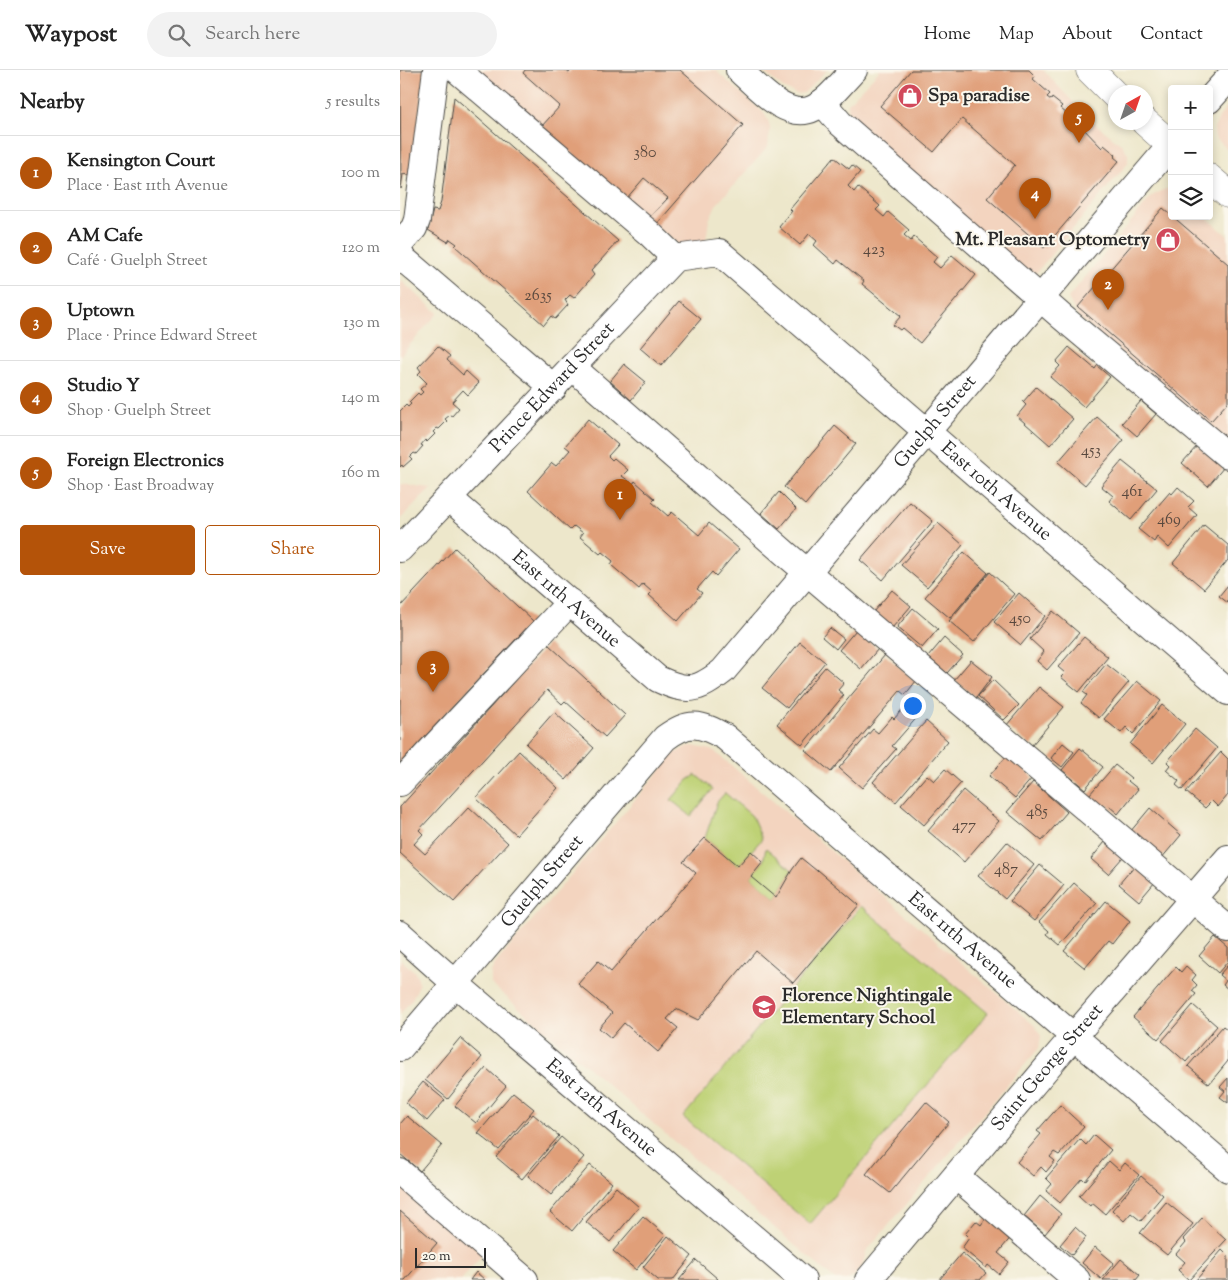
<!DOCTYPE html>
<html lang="en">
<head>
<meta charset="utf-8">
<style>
  body { margin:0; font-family:"Sorts Mill Goudy",serif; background:#f2f2f2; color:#222 }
  .controls { position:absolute; right:15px; top:15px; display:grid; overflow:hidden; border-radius:5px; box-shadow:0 2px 8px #0003 }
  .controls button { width:45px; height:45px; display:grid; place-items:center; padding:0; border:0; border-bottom:1px solid #e0e0e0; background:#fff; color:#222; font:25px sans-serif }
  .compass { position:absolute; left:708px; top:15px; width:45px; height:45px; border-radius:50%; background:#fff; box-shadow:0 2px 8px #0003; rotate:40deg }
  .scale { position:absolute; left:15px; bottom:12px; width:71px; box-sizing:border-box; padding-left:5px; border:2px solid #2b2b2b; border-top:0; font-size:14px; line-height:18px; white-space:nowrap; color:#2b2b2b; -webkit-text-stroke:4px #fbf7ec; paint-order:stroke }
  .you { position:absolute; left:512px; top:635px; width:18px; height:18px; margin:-12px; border:4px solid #fff; border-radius:50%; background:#1a73e8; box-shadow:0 0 0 8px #1a73e833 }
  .badge { display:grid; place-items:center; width:32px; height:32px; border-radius:50%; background:#b45309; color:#fff; font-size:16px; font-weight:700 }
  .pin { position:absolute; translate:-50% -41px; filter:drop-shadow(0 1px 2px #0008) }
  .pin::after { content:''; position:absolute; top:26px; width:18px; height:15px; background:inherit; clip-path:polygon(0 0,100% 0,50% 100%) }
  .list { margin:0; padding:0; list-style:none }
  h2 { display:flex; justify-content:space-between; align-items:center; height:65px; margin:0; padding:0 20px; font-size:21px }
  h2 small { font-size:16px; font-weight:400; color:#767676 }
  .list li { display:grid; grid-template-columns:32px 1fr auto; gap:15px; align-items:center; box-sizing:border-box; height:75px; padding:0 20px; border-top:1px solid #e0e0e0 }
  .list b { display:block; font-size:19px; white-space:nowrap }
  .list p { margin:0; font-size:16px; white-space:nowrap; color:#767676 }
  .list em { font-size:16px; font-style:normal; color:#767676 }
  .actions { display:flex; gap:10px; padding:15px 20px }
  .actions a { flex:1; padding:11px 0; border:1px solid #b45309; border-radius:5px; text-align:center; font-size:18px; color:#b45309 }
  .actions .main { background:#b45309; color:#fff }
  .icon { flex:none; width:28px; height:28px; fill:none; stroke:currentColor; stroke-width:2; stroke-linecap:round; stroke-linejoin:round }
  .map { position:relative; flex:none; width:828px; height:1210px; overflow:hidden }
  header { display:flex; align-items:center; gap:30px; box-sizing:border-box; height:70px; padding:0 25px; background:#fff; border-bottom:1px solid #e0e0e0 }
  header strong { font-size:24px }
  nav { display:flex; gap:28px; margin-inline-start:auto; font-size:18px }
  .search { width:350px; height:45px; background:#f2f2f2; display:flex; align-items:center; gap:12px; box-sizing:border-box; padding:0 18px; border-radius:28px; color:#767676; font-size:19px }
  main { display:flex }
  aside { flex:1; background:#fff }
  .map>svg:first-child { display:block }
</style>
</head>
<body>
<header>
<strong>Waypost</strong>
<div class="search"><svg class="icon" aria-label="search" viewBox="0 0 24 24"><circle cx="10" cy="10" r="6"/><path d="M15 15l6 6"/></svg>Search here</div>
<nav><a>Home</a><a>Map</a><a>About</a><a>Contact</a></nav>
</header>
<main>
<aside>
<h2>Nearby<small>5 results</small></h2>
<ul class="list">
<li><span class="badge">1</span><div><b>Kensington Court</b><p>Place · East 11th Avenue</p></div><em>100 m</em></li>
<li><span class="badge">2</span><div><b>AM Cafe</b><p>Café · Guelph Street</p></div><em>120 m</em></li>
<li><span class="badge">3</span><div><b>Uptown</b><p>Place · Prince Edward Street</p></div><em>130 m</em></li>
<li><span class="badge">4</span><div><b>Studio Y</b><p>Shop · Guelph Street</p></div><em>140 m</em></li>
<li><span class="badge">5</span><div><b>Foreign Electronics</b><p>Shop · East Broadway</p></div><em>160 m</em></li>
</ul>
<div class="actions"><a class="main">Save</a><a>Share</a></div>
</aside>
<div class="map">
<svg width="828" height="1210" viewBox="0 0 828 1210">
  <rect width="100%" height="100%" fill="#fbf7ec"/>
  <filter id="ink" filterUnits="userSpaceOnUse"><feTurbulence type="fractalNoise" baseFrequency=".02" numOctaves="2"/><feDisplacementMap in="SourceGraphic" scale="10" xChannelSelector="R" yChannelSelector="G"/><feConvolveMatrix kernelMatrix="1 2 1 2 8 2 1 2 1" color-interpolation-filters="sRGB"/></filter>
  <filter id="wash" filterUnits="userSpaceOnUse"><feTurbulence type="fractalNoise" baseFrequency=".0096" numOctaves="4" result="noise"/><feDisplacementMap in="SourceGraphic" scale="20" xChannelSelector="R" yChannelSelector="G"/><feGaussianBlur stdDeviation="1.12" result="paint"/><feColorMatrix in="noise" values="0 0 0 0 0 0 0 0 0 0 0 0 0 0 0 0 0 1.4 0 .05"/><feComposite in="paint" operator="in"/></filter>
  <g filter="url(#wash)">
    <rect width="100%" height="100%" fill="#ede7cb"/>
    <path fill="#f3d4bf" d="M57,0h258l48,42 5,8 2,8 -2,19 -52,58 -7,15 -3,20 -6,5 -20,1z
      M361,0h66l-23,23 -8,1 -13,-6z
      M480,0h163l45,48 34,27 6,9v9l-92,110 -16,-5 -168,-146 -4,-14v-5z
      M828,36v44l-13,-13 -1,-8 6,-13z
      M765,119l7,1v26h33l23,20v206l-150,-125 -10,-19 84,-102z
      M0,210l38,33 -38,43z
      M0,414l31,4 -31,32z
      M293,676l18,4 8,5 316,271 6,10 -2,12 -173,204 -4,14 -9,11 -6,3h-11l-3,-2 -342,-294v-12l4,-8 179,-210 12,-7z
      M0,889l14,12 4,7 1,7 -7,14 -12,15z
      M0,1102l88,76 -27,32h-61z"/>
    <path fill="#bed174" stroke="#747e50" d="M296,705l17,14 -22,27 -20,-16 17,-20z
      M325,723l27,23 10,23 -24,27 -33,-28 12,-36z
      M366,778l26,22 -16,28 -25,-21 12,-15z
      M461,836l127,107 -178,211 -127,-107z"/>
    <g id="blocks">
      <path fill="#e09f79" d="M0,0h25l-13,106 -9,-2 -2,15z
        M125,0h40l4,3 2,-3h109l63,55 -87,100 -8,-6 20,-21 -24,-20 -18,21 -85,-72 19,-21 -37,-33z
        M511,0h118l6,6 -2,3 17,15 -3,3 4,3 1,-2 10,8 -2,2 15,13 -1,2 6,5 1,-2 21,22 2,-3 12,10 -2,2 5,4 -75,87 -57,-50 28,-33 -53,-46 -28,33 -54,-46z
        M54,27l164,144 -27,30 3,4 -20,23 -4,-3 -5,5 3,5 -13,14 -4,-3 -7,9 -89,-79 2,-2 -7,-5 -2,3 -20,-12 5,-20 5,1 3,-9z
        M434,87l15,12 3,-4 8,7 -12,14 6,6 4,-5 22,19 -4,4 8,7 4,-5 21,18 -5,5 7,6 3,-4 23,20 -4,5 7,6 12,-13 24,20 -56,68 -18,-15 -2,2 -7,-5 8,-9 -39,-32 2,-3 -26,-21 -3,4 -21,-19 3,-4 -8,-7 -9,11 -21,-18 13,-16 -2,-2z
        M763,138l65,56v138l-17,19 -133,-114z
        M279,231l22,18 -40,47 -21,-18z
        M38,276l12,10 -3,4 16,15 3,-4 13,12 -11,12 -5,-5 -11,12 7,6 -7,8 -2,-1 -5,4 2,2 -8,8 -2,-1 -4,4 2,2 -8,8 -2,-2 -4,5 2,1 -7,8 -2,-1 -4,4 2,2 -9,8 -1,-2 -2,2v-56l6,-6 2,2 3,-3 -2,-2 9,-9 2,2 3,-3 -3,-3 7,-6 -9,-9 3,-3 -3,-4z
        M669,277l26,22 2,-3 13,11 -26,30 -34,-30 10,-11 -4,-4z
        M224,294l22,18 -15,18 -21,-19z
        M636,317l37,32 -23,26 -33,-29 9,-11 -3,-3z
        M741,331l15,13 -19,22 -15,-13z
        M697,347l27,23 -39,45 -27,-23z
        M188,349l30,26 -10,11 4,4 2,-2 14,12 -6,6 11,8 2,-3 20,18 -3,3 16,14 4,-4 27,23 10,-12 30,26 -23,27 -4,-4 -15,17 5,4 -24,28 -29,-26 3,-3 -9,-8 -4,5 -28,-24 2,-4 -11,-9 -2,2 -20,-17 3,-4 -9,-7 -4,4 -42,-39 24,-28 4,3 14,-16 -5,-4z
        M435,356l21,18 -51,61 -21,-18z
        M798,375l26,22 -16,19 -26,-23z
        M722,391l35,28 -26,31 -22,-19 4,-5 -12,-10z
        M778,417l16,14 -6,6 9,8 -28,33 -12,-11 -3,5 -16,-13 32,-37 2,2z
        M379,422l17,17 -17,20 -18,-16z
        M510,432l23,19 -50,59 -23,-20z
        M538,453l25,22 -36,42 -26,-22z
        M804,455l24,20v15l-24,29 -31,-26z
        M55,478l78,73 -133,142v-156z
        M564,482l24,21 -38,45 -25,-21z
        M590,502l24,22 -40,48 -25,-21z
        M828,515v18l-9,-7z
        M492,520l19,16 -19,22 -19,-16z
        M619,523l26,23 -24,29 -27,-23z
        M513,538l25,21 -16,19 -25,-21z
        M653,541l26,22 -32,37 -10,-9 7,-9 -14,-13z
        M430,558l14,11 -8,10 -14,-12z
        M456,560l22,19 -17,20 -22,-19z
        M684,567l24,20 -29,35 -18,-15 4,-4 -7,-6z
        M544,568l19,17 -16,18 -19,-16z
        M400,572l25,20 -38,46 -25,-20z
        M148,574l77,71 -20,22 -40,-36 -3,3 -15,-14 -128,140 4,4 -9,10 11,10 44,-47 39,36 -54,59 -54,-49v-46z
        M485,585l31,26 -11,14 -5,-4 -69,81 -26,-22z
        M571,590l21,17 -16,21 -22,-18z
        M706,594l23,18 -30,36 -18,-15 6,-8 -4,-3z
        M425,597l19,16 -6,7 6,5 -42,50 -25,-21z
        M593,610l26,25 -15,15 -26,-24z
        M737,611l24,20 -28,33 -7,-7 -5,6 -17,-14z
        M639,617l25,20 -33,39 -25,-20z
        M507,634l13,10 -28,32 4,3 -34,39 -23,-20 34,-39 5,4 14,-16 2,2z
        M762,635l23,19 -32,39 -23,-19z
        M154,642l40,36 -28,32 -40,-36z
        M526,651l22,20 -52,61 -23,-20z
        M795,659l22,19 -35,42 -6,-5 3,-4 -13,-11 4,-5 -3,-3z
        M663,673l11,9 -12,15 -11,-9z
        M680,678l23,19 -18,22 -23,-19z
        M119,681l39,37 -42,47 -40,-37z
        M821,682l7,7v36l-10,12 -6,-6 -7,7 -19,-16z
        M608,685l25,22 -18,21 -26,-22z
        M715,695l16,13 -3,3 10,8 -20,25 -10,-9 -3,3 -16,-13z
        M545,699l16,14 -37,42 -23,-20 26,-30 7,6z
        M633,712l34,30 -25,29 -35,-29z
        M563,720l36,31 -35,41 -36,-31z
        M750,738l31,27 -20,24 -31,-27z
        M305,768l33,28 13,-15 12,11 -12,15 25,21 16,-28 9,-12 16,13 1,-1 41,35 -66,78 -37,-32 -58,69 -22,-11 -9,10 11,9 -20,24 -34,-29 -13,15 -12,-10 13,-15 -34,-29 20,-23 13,11 85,-99 -13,-11z
        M607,772l27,23 -29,34 -27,-23z
        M705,772l18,15 -15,17 -17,-15z
        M640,795l24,20 -30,36 -24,-20z
        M735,795l20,17 -16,19 -20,-17z
        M674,813l23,20 -37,42 -13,-11 2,-3 -10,-9z
        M706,831l24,20 -18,23 -4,-3 -23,27 -21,-17z
        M815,867l13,11v13l-10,12 -19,-17z
        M828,895v24l-5,-4 3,-4 -7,-6z
        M786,896l10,9 -4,5 5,5 -5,6 4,3 -38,45 -25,-22 43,-50 5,5z
        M793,935l24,21 -31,36 -24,-21z
        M823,956l5,4v31l-19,23 -21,-18z
        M60,968l22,19 -34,42 -23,-19z
        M86,998l20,18 -30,37 -21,-17z
        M828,1008v25l-8,-6 5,-6 -5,-4z
        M23,1012l22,18 -18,21 -21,-18z
        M113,1022l21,17 -35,41 -21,-17z
        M526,1032l23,20 -59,71 -24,-19z
        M660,1035l24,22 -25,28 -5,-3 -4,5 5,4 -9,11 -5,-5 -8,9 -16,-14 24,-28 -4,-3z
        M133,1044l26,22 -37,43 -26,-22z
        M7,1046l35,29 -22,26 -20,-17v-30z
        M694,1065l17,15 -26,31 -3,-3 -22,25 -14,-12 6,-7 -6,-6 34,-39 6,6z
        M161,1067l23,20 -33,38 -23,-19z
        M709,1091l10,9 6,-7 14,12 -34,39 -13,-11 -2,3 -11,-10z
        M190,1095l22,18 -40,48 -22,-19z
        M741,1106l22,19 -22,26 -10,-8 -7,8 -12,-11z
        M216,1117l23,20 -29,35 -24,-20z
        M640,1126l21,18 -16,20 -21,-18z
        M766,1132l27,22 -26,31 -27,-22z
        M0,1141l37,32 -32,37h-5z
        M588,1145l24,21 -14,17 11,9 -10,12 -11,-9 -2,3 -24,-20 7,-10 -4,-4 11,-13 5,4z
        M243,1146l22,19 -29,35 -23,-19z
        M802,1148l24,22 -37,40 -11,-10 7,-8 -9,-8 10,-12 -3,-3z
        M675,1157l11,10 -14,18 -12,-10z
        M268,1166l24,20 -19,24h-15l-15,-13z
        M695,1177l19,16 -13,16 -19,-16z
        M822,1180l6,6v24h-32z
        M562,1183l24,20 -6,7h-41z
        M721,1189l19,16 -4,5h-33z
        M296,1190l22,19 -1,1h-38z
        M76,1202l9,8h-15z"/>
    </g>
  </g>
  <g filter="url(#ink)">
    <use href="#blocks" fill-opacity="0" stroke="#484743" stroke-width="1"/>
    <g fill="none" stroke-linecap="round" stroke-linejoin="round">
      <defs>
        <g id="minor">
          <path d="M57,0l192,163 26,25"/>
          <path d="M339,0c18,16 48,52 75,38 15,-8 28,-26 40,-38"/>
          <path d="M809,30l19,-21"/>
          <path d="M422,32l18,21 222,194 166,139"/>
          <path d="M0,174l14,-16 3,-8 19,-150"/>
          <path d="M0,186l154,132"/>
          <path d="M172,297l215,188 441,374"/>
          <path id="s1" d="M49,428l209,181c30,14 39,12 65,-8l449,-527"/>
          <path id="s2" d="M0,479l275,-291 44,-6 509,440"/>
          <path d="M0,713l170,-181"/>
          <path id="s3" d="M0,864l56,50 347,296"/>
          <path id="s4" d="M0,978l265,-310c24,-18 35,-15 60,-1l503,432"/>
          <path d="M0,1102l125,108"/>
          <path d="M556,1106l121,104"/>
          <path id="s5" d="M468,1210l188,-223 172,-199"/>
        </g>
        <path id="major" d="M690,0l26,26
          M745,52l27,24
          M809,108l19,16"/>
      </defs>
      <use href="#minor" stroke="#484743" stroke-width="28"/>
      <use href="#major" stroke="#484743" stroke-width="29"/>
      <use href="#minor" stroke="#fff" stroke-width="26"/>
      <use href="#major" stroke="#fff" stroke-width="28"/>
    </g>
  </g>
  <defs>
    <symbol id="shop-disc" viewBox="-11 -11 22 22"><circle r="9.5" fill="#d1495b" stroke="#fbf7ec"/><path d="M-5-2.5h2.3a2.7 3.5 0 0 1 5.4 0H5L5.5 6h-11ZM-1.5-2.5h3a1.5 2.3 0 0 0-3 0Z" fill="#fff"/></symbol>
    <symbol id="school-disc" viewBox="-11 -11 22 22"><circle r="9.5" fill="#d1495b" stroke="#fbf7ec"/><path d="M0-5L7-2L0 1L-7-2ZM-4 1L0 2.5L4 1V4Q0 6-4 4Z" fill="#fff"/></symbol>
  </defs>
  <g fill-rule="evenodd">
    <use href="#shop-disc" x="496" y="12" width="28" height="28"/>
    <use href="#shop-disc" x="754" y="156" width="28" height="28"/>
    <use href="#school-disc" x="350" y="923" width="28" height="28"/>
  </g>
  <g text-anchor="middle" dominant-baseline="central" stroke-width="4" stroke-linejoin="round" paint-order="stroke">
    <g font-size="16" fill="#58483e">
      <text x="245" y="83">380</text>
      <text x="474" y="180">423</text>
      <text x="138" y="226">2635</text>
      <text x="691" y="381">453</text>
      <text x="732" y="422">461</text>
      <text x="769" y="450">469</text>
      <text x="620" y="549">450</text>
      <text x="637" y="742">485</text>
      <text x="564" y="756">477</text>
      <text x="606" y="800">487</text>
    </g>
    <g font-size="19" font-weight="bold" fill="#2b2b2b" stroke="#fbf7ec" text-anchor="start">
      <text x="528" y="26">Spa paradise</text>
      <text x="750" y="170" text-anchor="end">Mt. Pleasant Optometry</text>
      <text x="382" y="926">Florence Nightingale<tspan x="382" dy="22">Elementary School</tspan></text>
    </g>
    <g font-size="19" fill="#2b2b2b" stroke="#fbf7ec">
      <text stroke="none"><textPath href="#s2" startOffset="222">Prince Edward Street</textPath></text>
      <text stroke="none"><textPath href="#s1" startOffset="675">Guelph Street</textPath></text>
      <text stroke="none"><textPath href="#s2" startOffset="811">East 10th Avenue</textPath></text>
      <text stroke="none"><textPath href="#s1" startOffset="155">East 11th Avenue</textPath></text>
      <text stroke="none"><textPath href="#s4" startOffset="219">Guelph Street</textPath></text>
      <text stroke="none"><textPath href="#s4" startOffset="786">East 11th Avenue</textPath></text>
      <text stroke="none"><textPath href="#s5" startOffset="278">Saint George Street</textPath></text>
      <text stroke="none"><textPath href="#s3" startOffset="266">East 12th Avenue</textPath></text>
    </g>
  </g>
</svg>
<div class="controls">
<button>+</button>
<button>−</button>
<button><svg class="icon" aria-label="layers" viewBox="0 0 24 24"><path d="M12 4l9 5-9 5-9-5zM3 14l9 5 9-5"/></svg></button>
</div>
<svg class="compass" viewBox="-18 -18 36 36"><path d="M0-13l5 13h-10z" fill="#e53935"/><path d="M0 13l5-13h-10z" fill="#767676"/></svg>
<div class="scale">20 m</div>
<div class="you"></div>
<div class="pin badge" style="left:220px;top:450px">1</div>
<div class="pin badge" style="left:708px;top:240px">2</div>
<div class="pin badge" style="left:33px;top:622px">3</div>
<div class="pin badge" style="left:635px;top:149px">4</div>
<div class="pin badge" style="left:679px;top:73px">5</div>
</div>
</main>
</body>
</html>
